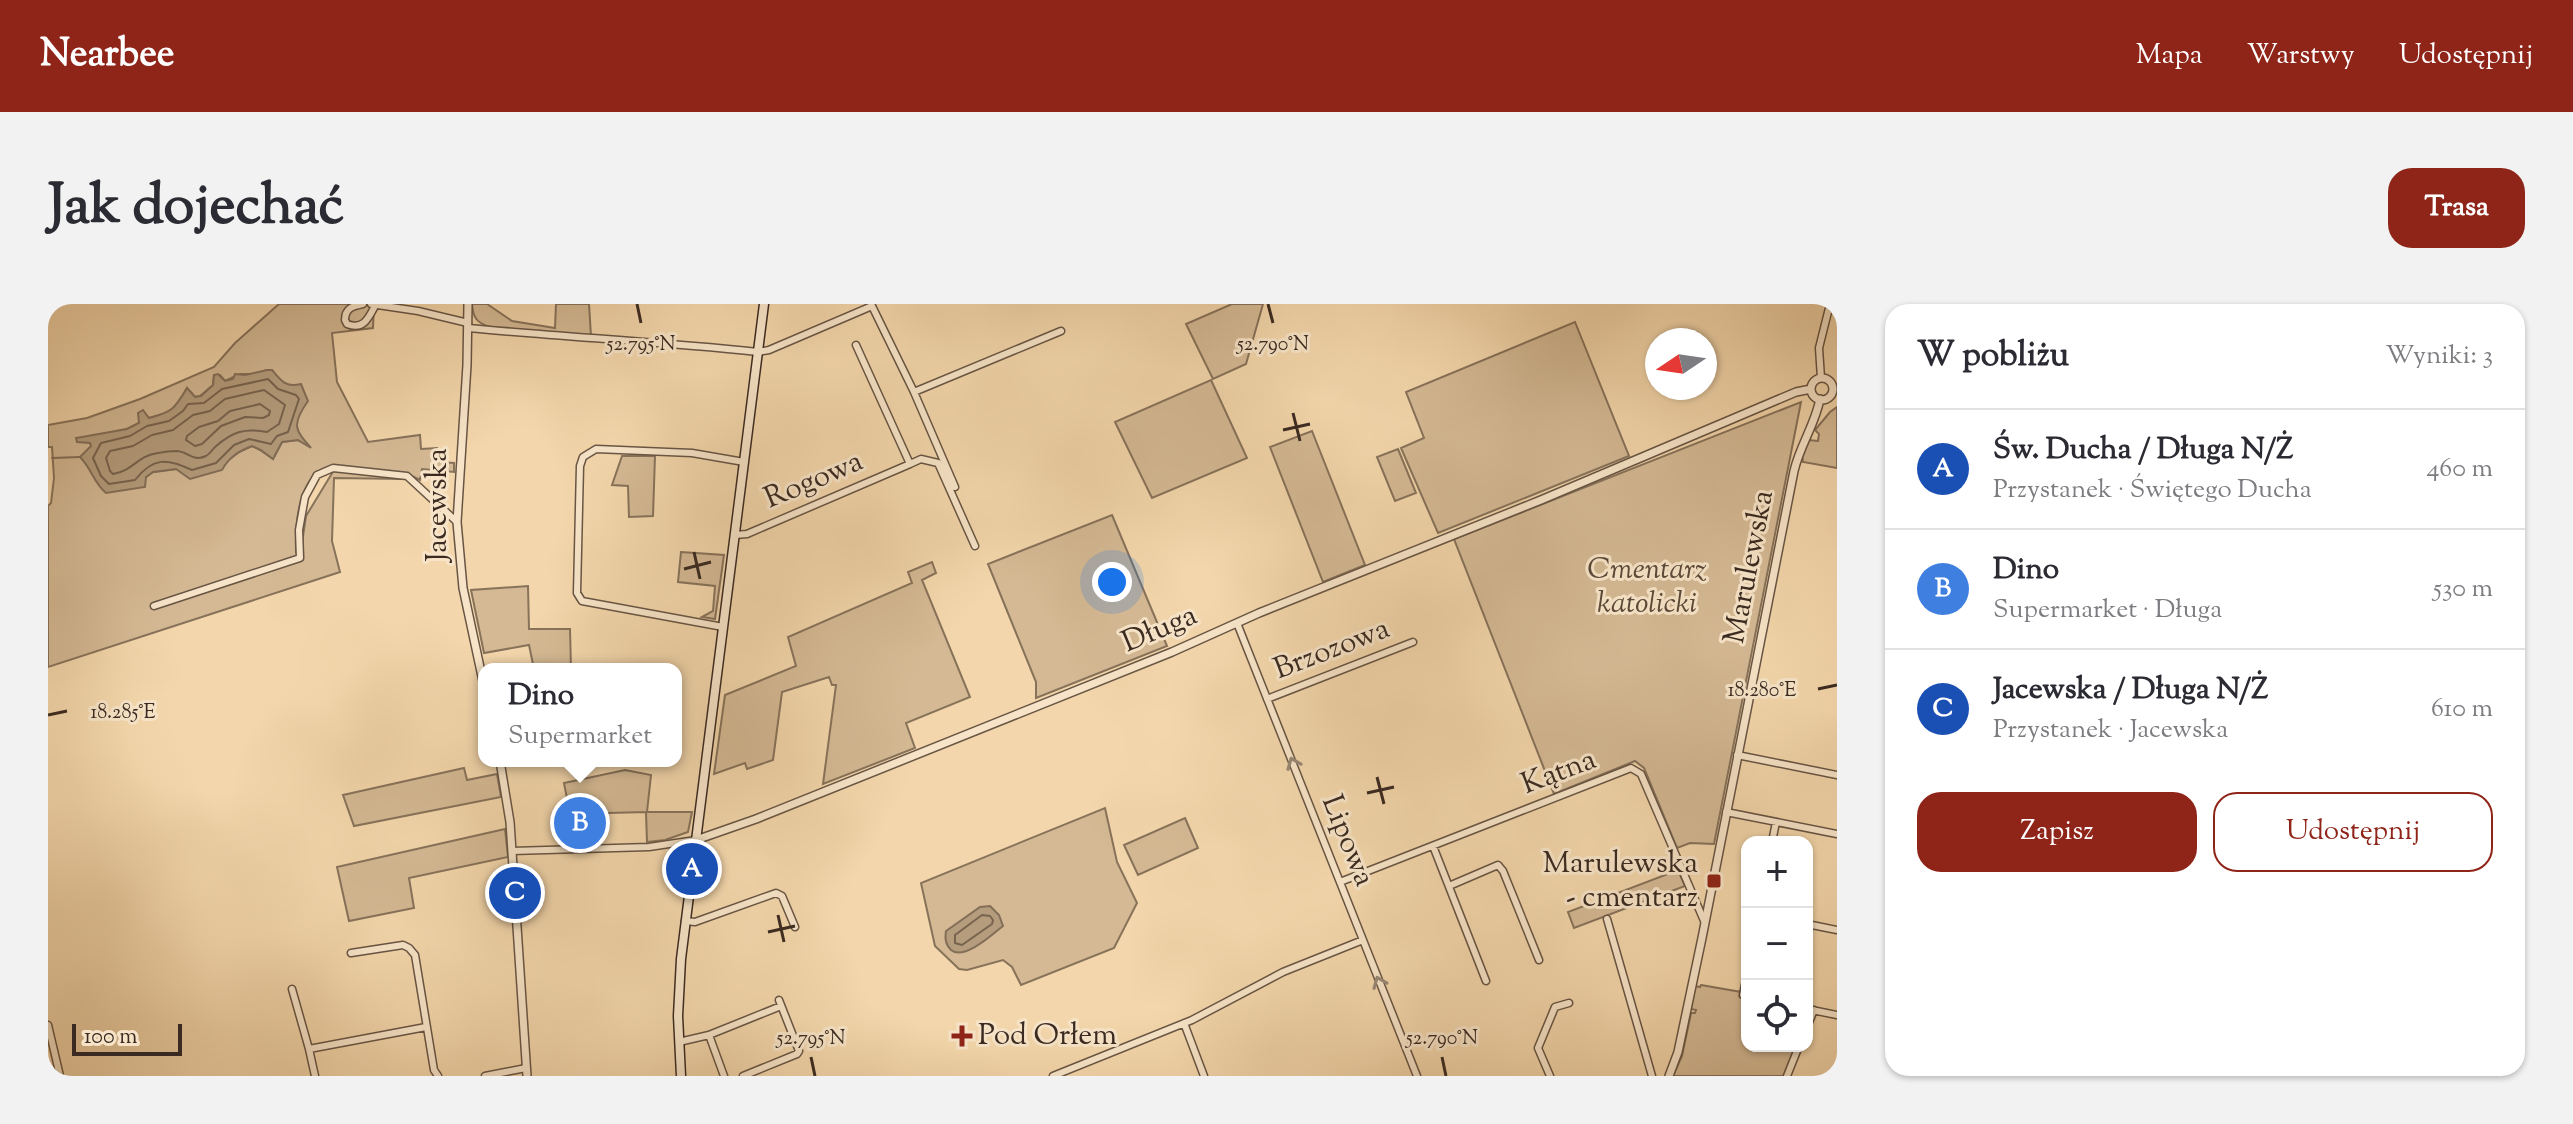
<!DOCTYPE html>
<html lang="pl">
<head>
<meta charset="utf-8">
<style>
  body { margin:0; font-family:"Sorts Mill Goudy",serif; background:#f2f2f3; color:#2b2b33 }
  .controls { position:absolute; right:24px; bottom:24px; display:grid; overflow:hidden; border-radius:16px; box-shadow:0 2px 6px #0004 }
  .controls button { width:72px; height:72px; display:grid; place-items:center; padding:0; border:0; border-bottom:2px solid #e1e1e2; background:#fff; color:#2b2b33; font:40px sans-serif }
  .compass { position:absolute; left:1597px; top:24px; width:72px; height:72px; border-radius:50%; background:#fff; box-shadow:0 2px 6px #0004; rotate:257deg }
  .scale { position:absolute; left:24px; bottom:20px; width:110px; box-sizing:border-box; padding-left:8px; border:4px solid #3a2a21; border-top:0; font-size:22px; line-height:28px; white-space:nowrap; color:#3a2a21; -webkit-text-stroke:6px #f7e4c8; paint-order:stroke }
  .you { position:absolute; left:1064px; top:278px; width:28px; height:28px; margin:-20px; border:6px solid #fff; border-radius:50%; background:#1a73e8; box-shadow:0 0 0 12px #1a73e833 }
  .badge { display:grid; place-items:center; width:52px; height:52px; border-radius:50%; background:#8f2418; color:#fff; font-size:26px; font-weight:700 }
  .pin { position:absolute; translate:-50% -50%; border:4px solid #fff; box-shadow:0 2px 8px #0006 }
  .popup { position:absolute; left:430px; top:359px; width:204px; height:104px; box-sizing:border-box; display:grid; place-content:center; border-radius:16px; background:#fff; filter:drop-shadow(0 2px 6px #0005); font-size:26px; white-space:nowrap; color:#7c7c81 }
  .popup b { font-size:30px; color:#2b2b33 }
  .popup::after { content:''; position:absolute; left:50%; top:100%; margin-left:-16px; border:16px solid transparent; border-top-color:#fff }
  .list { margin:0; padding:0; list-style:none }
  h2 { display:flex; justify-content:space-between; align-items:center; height:104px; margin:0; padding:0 32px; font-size:34px }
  h2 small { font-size:26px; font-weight:400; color:#7c7c81 }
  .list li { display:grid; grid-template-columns:52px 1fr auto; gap:24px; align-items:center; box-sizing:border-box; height:120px; padding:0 32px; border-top:2px solid #e1e1e2 }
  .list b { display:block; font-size:30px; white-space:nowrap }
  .list p { margin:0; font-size:26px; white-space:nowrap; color:#7c7c81 }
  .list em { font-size:26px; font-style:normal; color:#7c7c81 }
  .actions { display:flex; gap:16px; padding:24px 32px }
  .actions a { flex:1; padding:18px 0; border:2px solid #8f2418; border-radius:24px; text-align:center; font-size:28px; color:#8f2418 }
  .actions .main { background:#8f2418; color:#fff }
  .icon { flex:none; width:44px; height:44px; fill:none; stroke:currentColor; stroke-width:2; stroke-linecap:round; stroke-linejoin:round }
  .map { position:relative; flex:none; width:1789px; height:772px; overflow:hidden; border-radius:24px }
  header { display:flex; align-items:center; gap:48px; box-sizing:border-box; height:112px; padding:0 40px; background:#8f2418; color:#fff }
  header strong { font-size:38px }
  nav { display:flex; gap:44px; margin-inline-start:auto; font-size:28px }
  .intro { display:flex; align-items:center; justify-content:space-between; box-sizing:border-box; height:192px; padding:0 48px }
  h1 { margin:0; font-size:56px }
  .button { padding:20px 36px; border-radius:24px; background:#8f2418; color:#fff; font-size:28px; font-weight:700 }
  main { display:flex; gap:48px; padding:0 48px }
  aside { flex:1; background:#fff; border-radius:24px; box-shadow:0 2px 6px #0004 }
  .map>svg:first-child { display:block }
</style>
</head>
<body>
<header>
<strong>Nearbee</strong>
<nav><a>Mapa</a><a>Warstwy</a><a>Udostępnij</a></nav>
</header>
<div class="intro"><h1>Jak dojechać</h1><a class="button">Trasa</a></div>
<main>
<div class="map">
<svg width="1789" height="772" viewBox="0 0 1789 772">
  <rect width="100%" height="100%" fill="#f3d6ab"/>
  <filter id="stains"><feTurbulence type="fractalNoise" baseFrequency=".0025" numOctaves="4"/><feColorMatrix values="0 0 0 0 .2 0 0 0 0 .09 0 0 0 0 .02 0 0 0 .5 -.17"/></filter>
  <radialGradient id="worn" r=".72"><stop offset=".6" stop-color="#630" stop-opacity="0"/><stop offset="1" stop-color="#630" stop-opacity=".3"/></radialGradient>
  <path fill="#d4b994" stroke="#87725a" stroke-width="2" fill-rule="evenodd" d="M231,0h95l-1,24 -41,5 5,49 31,60 52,-7 1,14 16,-1 2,14 15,1v9l-32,-3 -2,11 -12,-6 -76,-8c-34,6 -37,58 -36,86l5,-2 5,-34 28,-46 71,9 -71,-1 -2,63 8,31 -292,95v-161l3,-3 3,-25 -2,-31h-4v-22l39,-7 53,-19 74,-32 21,-24zM219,66h5l9,12 11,4 6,49 11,11 -11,-6 -16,2 -9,17 -13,-9 -8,-4 -13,6 -13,10 -64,9 -9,1 -7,5 -54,-30 -2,-4 4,-7 33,-7 22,-11 17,-5 12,-8 9,-17 8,9 5,-1 13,-11 1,-10h6l5,6 15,-7h15z
    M424,0h15l25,17 43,7 1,-24h33l2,32 -101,-9c-13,-4 -17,-9 -18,-23z
    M1184,0h31l-17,60 -33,15 -27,-55z
    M1527,18l54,134 -191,77 -37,-85 23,-10 -18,-46z
    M1163,76l36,78 -95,40 -37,-76z
    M1753,98l-87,442 -24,-1 -13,5 -33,-80 -9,-7 -81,33 -100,-255z
    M1789,103v61l-34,-6 -1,-7 7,-15 9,1 1,-7 -4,-4 15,-18z
    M1264,127l53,134 -42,17 -53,-135z
    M1350,145l18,44 -21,8 -18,-44z
    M574,152h33l-2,60 -24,1 -1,-31 -16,-1z
    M1064,211l55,131 -131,52v-16l-48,-118z
    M633,248l43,3 -9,64 -13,-2 11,-6 2,-25 -37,-4z
    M884,258l4,11 -14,7 48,117 -64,26 9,25 -92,36 13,-99h-4l-3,-8 -47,15 -9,68 -26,9 -2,-6 -31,11 11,-79 71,-29 -8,-29 124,-54 -4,-11z
    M480,282l1,43h41l1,40h-37l-5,-24 -45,8 -13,-63z
    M416,464l3,12 30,-6 4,23 -147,29 -11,-31z
    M577,466l26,5 -4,37h45l-4,20 -23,8 -18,2 -1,-30 -76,2 -6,-31z
    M1057,504l12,54 20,41 -23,45 -93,37 -9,-18 -9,-7 -36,10 -8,-1 -24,-23 -14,-63z
    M1137,514l13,30 -60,27 -14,-30z
    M457,525l3,28 -99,21 5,30 -65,13 -12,-54z
    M1630,566l7,16 -111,42 -6,-16z
    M1653,681l40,7 6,7v47h49l-12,30h-111l9,-20 9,-43h4l1,-3 -5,-1 4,-23 5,1z"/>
  <path fill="#b49c7c" stroke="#836e58" stroke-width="2" d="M219,66h5c9,11 14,18 29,14l7,17c-17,24 -13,29 3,47l-13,-8 -16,2 -9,17 -12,-9 -9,-4c-13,5 -23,11 -30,24l-32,9 -14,-10 -23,3 -7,5 -1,10 -39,6c-13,-11 -14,-24 -26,-36l11,-11 -1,-3 -13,-1 -1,-4 51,-9 12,-6 -1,-10 5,-3 6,8c24,-6 26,-10 38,-30l8,9 6,-1 12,-11 1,-10 4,-1 7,7 8,-2 2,-5 10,1z
    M942,602l9,9 4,11c-10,8 -39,35 -52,24 -6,-6 -6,-12 -5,-19l34,-24z"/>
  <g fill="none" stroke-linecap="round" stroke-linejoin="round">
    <path stroke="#77634e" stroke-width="2" d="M220,75l10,10 18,6 3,4 -11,33 -11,4 -6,8 -22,-5 -15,6 -18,18 -24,7c-25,-12 -39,-13 -57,10l-26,4 -8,-8 -8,-18 8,-15 29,-7 17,-10 22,-5 14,-10 5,-7 16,-1 18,-14z
      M216,86l21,15 -6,19 -12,8c-22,-4 -34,-1 -52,15 -4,4 -4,6 -9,9 -13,6 -17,-4 -29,-5 -6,0 -14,1 -19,2 -22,3 -23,17 -45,21l-3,-3 -4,-13 4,-7 23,-5 19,-11 21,-5 20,-15 17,-4 15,-12z
      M212,100l10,7 -1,4 -6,3 -18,-1 -24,9 -19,18 -7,2 -9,-6 1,-4 12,-9 19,-6 12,-10z
      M934,611l8,1 3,4 -1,4 -30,21 -7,-2v-8z"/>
    <path stroke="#836e58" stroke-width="2" d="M4,154l28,-1"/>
    <defs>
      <path id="minor" d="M315,0c-10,2 -18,4 -18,16l2,4c17,7 22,-7 29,-20
        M323,0l47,7 50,12
        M420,24c97,9 194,14 290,24l11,-2 103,-44 42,86 41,95
        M1773,74l-2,-30 11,-44
        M866,88l147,-61
        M862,160l11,-5 17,4 37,83
        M687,231l12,-1 163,-70 -54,-119
        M106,302l146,-48 -1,-28 6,-33 12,-22 16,-7 74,8 50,46
        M1189,319l180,453
        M675,323l-141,-26 -5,-8 3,-127 3,-9 13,-8 96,4 52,9
        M1219,395l146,-57
        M1689,451l100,20
        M1678,508l111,22
        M1724,538l4,-20
        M1385,542l53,135
        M464,547l137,-4 47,-7
        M1292,578l291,-114 10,6 64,149
        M1401,582l49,-21 5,6 36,89
        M1559,615l45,157
        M637,617l10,1 81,-29 6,3 13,31
        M1759,620l30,6
        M303,649l52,-8 6,3 6,7 19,115 4,6
        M1699,671l-4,20 4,1
        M244,685l17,60
        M1759,705l30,6
        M1136,719l20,53
        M0,721l12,51
        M1759,723l7,-17
        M661,731l15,41
        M631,738l30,-7 72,-29
        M267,772l-6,-27 117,-22
        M437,772l41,-8
        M695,772l54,-22 2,-3 -20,-51
        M1005,772l139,-56 91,-48 80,-32
        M1502,772l-12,-28 17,-41 14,-4
        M1739,772l12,-30"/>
      <path id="tertiary" d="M420,0l-1,61 -10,157 6,66 21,98
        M1763 85a11 11 0 1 1 22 0a11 11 0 1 1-22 0Z
        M452,457l10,61 17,254
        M648,536l60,-21 416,-167 87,-39 282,-113 255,-108 15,-3
        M1621,772l9,-24 24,-114 92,-467c6,-26 21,-46 26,-72"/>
      <path id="secondary" d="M633,772l-3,-60 3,-57 83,-655"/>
    </defs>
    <use href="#minor" stroke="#685544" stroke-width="9"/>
    <use href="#tertiary" stroke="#685544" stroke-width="10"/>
    <use href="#secondary" stroke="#3a2a21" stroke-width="11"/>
    <use href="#minor" stroke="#f7e4c8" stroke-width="6"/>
    <use href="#tertiary" stroke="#f7e4c8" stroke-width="7"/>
    <use href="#secondary" stroke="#f7e4c8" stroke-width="8"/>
  </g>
  <defs><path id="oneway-chevron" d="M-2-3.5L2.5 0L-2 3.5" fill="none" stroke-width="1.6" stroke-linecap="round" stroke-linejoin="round" transform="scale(2)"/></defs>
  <g stroke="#988774">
    <use href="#oneway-chevron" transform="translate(1245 459) rotate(-112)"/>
    <use href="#oneway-chevron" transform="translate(1331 678) rotate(-112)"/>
  </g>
  <path fill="none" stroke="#3a2a21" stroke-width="3" d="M589,0l4,19M1220,0l5,19M1245,109l7,28M1235,126l27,-6M646,248l6,27M636,265l27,-7M1770,385l19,-4M0,411l19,-4M1329,473l7,27M1319,489l27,-6M730,611l6,27M720,628l27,-6M763,753l4,19M1394,753l4,19"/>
  <g fill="#8f2418" stroke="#f7e4c8" stroke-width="3">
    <rect x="1658" y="569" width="16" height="16" rx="4"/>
    <path d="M910 720h8v8h8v8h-8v8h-8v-8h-8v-8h8z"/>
  </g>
  <g text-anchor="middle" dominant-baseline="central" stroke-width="6" stroke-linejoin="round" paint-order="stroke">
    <g font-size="30" fill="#3a2a21" stroke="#f7e4c8">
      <text transform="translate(766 177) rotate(-23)">Rogowa</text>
      <text transform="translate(390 201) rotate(-90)">Jacewska</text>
      <text transform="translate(1702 263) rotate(-79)">Marulewska</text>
      <text transform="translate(1112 326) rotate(-23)">Długa</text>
      <text transform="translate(1284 346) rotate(-21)">Brzozowa</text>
      <text transform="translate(1511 469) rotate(-21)">Kątna</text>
      <text transform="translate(1299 537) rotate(68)">Lipowa</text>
    </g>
    <g font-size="30" font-style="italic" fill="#594738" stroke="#f7e4c8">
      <text x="1599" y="266">Cmentarz<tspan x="1599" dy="34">katolicki</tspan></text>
    </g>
    <g font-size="30" fill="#3a2a21" stroke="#f7e4c8" text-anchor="end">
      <text x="1650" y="560">Marulewska<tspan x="1650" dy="34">- cmentarz</tspan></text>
      <text x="930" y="732" text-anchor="start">Pod Orłem</text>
    </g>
  </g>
  <g font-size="20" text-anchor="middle" fill="#3a2a21" stroke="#f7e4c8" stroke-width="6" stroke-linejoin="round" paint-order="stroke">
    <text x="593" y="46">52.795°N</text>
    <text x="1225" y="46">52.790°N</text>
    <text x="1714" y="392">18.280°E</text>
    <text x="75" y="414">18.285°E</text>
    <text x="763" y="740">52.795°N</text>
    <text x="1394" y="740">52.790°N</text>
  </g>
  <rect width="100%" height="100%" filter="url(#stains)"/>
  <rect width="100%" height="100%" fill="url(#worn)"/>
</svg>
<div class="controls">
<button>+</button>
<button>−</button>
<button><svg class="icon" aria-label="locate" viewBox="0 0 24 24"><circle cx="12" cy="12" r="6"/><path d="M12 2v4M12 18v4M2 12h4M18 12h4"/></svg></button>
</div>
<svg class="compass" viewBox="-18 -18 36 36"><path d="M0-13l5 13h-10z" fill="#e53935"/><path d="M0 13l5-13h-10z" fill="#7c7c81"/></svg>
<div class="scale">100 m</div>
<div class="you"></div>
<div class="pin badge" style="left:644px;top:565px;background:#1a4fb4">A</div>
<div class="pin badge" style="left:532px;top:519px;background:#3f7fe0">B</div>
<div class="popup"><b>Dino</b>Supermarket</div>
<div class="pin badge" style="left:467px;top:589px;background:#1a4fb4">C</div>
</div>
<aside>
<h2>W pobliżu<small>Wyniki: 3</small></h2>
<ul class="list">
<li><span class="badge" style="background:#1a4fb4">A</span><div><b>Św. Ducha / Długa N/Ż</b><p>Przystanek · Świętego Ducha</p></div><em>460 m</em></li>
<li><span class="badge" style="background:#3f7fe0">B</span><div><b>Dino</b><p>Supermarket · Długa</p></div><em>530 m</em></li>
<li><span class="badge" style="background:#1a4fb4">C</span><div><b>Jacewska / Długa N/Ż</b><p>Przystanek · Jacewska</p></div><em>610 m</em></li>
</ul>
<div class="actions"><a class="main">Zapisz</a><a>Udostępnij</a></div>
</aside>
</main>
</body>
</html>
